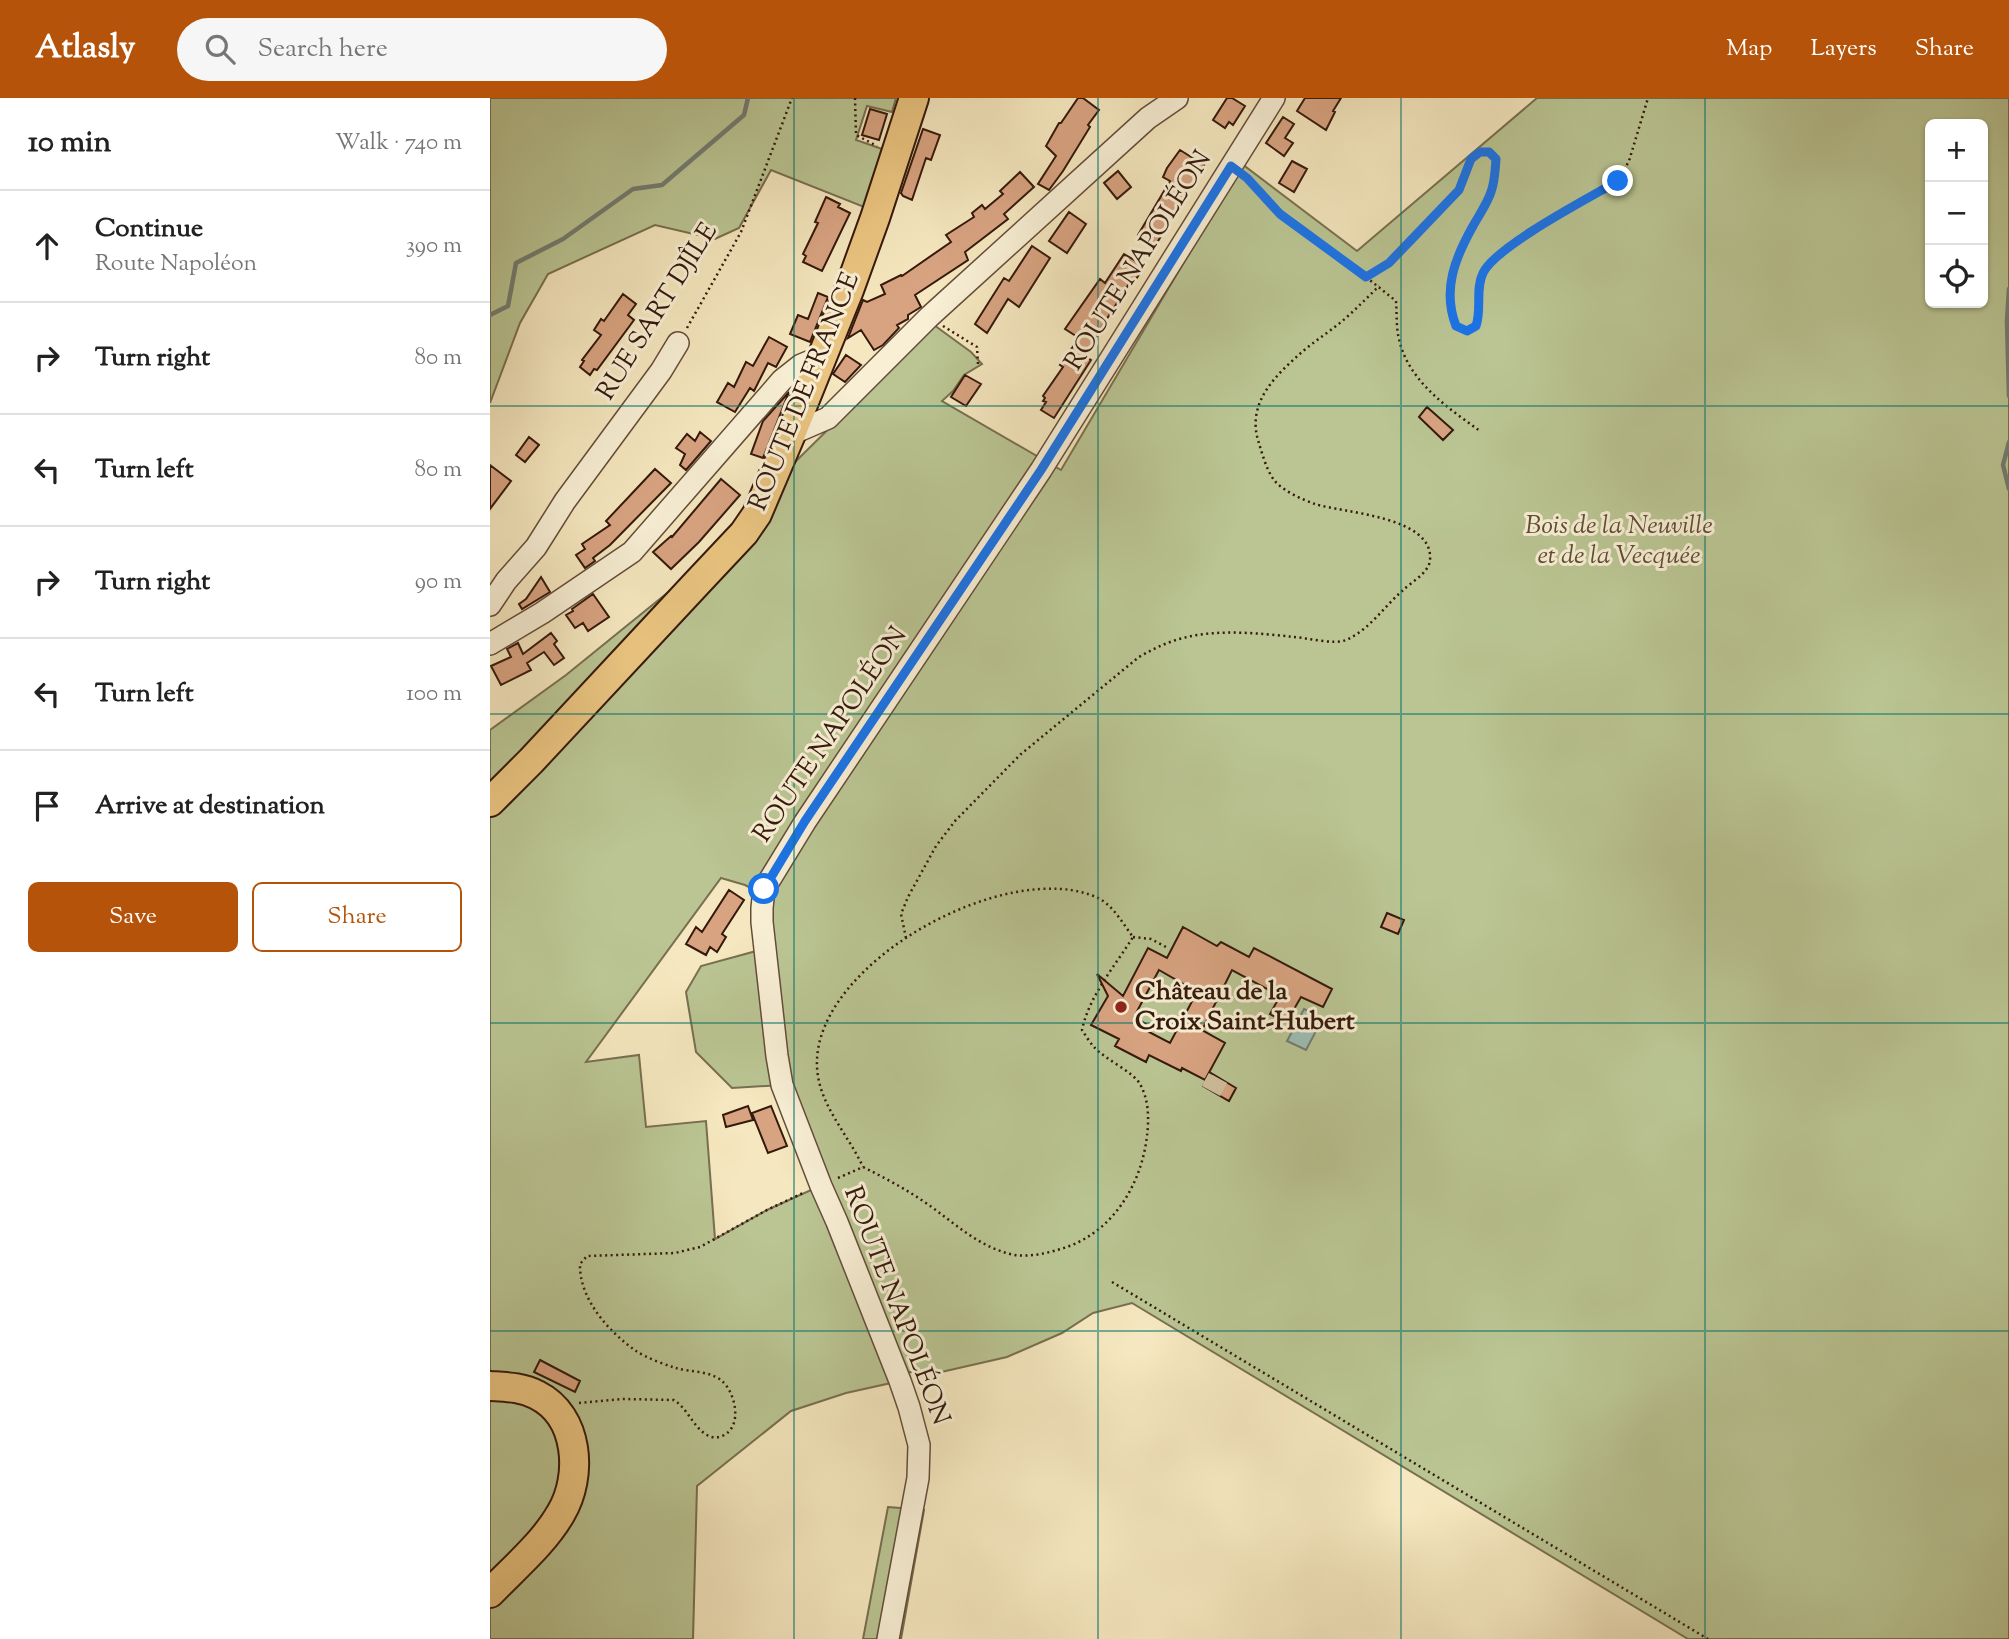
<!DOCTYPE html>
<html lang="en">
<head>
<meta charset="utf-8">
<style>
  body { margin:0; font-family:"Sorts Mill Goudy",serif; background:#f6f6f6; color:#222 }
  .controls { position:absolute; right:21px; top:21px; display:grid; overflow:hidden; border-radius:10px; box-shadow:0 2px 5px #0004 }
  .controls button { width:63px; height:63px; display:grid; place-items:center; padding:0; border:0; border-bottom:2px solid #e0e0e0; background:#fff; color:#222; font:35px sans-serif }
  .stop { position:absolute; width:21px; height:21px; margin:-16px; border:5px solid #1a73e8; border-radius:50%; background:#fff }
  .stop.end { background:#1a73e8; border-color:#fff; box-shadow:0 2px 7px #0008 }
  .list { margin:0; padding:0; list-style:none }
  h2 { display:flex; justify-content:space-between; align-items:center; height:91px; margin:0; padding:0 28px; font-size:30px }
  h2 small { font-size:23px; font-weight:400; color:#767676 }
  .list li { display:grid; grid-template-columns:46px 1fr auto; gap:21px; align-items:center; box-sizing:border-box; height:112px; padding:0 28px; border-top:2px solid #e0e0e0 }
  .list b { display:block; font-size:26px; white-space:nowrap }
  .list p { margin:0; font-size:23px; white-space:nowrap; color:#767676 }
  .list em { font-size:23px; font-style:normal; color:#767676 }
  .actions { display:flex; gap:14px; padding:21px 28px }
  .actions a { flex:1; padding:16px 0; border:2px solid #b45309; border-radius:10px; text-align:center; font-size:24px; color:#b45309 }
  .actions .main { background:#b45309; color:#fff }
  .icon { flex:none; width:38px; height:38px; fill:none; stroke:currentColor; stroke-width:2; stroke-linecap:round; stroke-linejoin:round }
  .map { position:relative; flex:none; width:1519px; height:1541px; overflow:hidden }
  header { display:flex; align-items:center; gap:42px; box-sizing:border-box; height:98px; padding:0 35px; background:#b45309; color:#fff }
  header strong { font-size:33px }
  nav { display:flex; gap:38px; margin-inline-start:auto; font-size:24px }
  .search { width:490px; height:63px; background:#f6f6f6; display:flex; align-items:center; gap:18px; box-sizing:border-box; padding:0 24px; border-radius:38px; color:#767676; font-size:26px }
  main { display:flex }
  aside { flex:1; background:#fff }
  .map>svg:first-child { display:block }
</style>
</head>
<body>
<header>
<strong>Atlasly</strong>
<div class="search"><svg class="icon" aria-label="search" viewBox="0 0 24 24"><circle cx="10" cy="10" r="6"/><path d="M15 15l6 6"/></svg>Search here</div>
<nav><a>Map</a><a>Layers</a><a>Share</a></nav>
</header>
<main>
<aside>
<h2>10 min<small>Walk · 740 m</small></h2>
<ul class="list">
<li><svg class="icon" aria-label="ahead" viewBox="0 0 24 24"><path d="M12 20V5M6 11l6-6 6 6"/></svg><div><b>Continue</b><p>Route Napoléon</p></div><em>390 m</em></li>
<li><svg class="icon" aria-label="right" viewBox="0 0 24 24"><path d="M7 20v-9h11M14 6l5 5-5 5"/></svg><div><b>Turn right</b></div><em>80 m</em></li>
<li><svg class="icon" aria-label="left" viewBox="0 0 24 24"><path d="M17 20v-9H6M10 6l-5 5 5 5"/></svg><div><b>Turn left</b></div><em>80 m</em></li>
<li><svg class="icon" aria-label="right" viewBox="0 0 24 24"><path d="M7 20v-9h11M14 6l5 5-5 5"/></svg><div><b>Turn right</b></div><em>90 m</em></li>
<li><svg class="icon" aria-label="left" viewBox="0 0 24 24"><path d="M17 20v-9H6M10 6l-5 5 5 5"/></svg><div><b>Turn left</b></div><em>100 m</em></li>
<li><svg class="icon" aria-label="arrive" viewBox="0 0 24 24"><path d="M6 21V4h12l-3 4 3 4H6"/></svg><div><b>Arrive at destination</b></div></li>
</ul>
<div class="actions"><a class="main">Save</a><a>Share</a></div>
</aside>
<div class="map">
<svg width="1519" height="1541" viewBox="0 0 1519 1541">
  <rect width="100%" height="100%" fill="#f5e7bf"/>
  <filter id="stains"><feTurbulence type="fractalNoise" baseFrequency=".00286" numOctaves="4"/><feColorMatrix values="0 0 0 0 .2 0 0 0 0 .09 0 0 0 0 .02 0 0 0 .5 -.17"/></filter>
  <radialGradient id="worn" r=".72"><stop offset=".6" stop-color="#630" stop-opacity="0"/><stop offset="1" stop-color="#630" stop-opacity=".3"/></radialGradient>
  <path fill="#bac593" stroke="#786f50" stroke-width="2" fill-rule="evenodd" d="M0,0h406l-4,14 -25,-6 -11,34 26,9 -18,58 -93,-37 -32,58 -24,11 -60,-14 -107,49 -28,49 -30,80z
    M1047,0h472v1541h-321l-556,-336 -39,10 -31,20 -55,24 -70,16 -30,-1 -7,9 -54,12 -55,18 -94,75 -4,153h-203v-909l76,-55 111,-90 114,-119 143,-141 37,27 11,12 -18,11 -11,16 -11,10 119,69 181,-306 115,87zM1440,26h53v179h-53zM231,780l24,7 21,11 5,51 -70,19 -15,26 10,60 36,36 50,-3 38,101 -53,24 -52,29 -9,-118 -60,6 -7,-72 -53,7z
    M398,1409l36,3 -23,129h-38z"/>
  <path fill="#9dbfb7" stroke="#737d73" stroke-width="2" d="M814,911l19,9 -17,32 -19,-9z"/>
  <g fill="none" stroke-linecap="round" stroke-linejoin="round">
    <path stroke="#737d73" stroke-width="4.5" d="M1519,191l-2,32 2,75
      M0,217l18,-9 8,-43 47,-24 70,-50 29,-4 82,-70 4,-17
      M1519,344l-6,23 6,24"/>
  </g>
  <path fill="#d8a381" stroke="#35190c" stroke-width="2" fill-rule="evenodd" d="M588,0h5l16,12 -11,15 2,2 -27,44 -14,19 -11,-6 18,-28 -10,-10 13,-23h2z
    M737,0h5l13,8 -12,19 -4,-3 -4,6 -12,-8z
    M815,0h36l-8,13 2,1 -9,18 -29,-19z
    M380,11l17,5 -8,26 -17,-5z
    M793,19l11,7 -9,14 8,5 -9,13 -18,-13z
    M433,31l17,6 -9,25 -5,-2 -14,42 -9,-4 -2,-3z
    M690,52l24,15 -49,81 -17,-11 32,-54 -7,-4 4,-9z
    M802,63l15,8 -13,23 -15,-9z
    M628,73l13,16 -14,12 -13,-16z
    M530,74l14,15 -30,27 4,5 -43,33 3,8 -53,35 6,12 -13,8v4l-11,6 2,3 -16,17 -9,5 -13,-20 -13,8 15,-38 4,2 18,-8 -4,-9 20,-10 1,1 49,-34 -5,-7 28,-18 -2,-4 10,-8 3,4 18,-15 -3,-3z
    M336,99l14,7 -2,3 12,6 -28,58 -19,-9 3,-6 -3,-2 15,-31 -3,-1z
    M579,114l17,12 -19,29 -18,-12z
    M542,148l18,12 -31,49 -11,-8 -21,34 -12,-9 29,-46 5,3z
    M634,156l20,12 -12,20 -3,-2 -26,41 -18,31 6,4 -37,58 -13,-8 5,-8 -3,-1 2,-3 -2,-2 20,-29 -3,-2 19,-27 -14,-9 35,-50 5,4z
    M328,195l10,4 -18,45 -20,-8 8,-19 10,4z
    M133,196l13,10 -8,11 6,5 -37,50 -3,-1 -4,6 -10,-8 4,-6 -2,-1 19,-25 -7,-5 7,-11 3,2z
    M279,239l18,10 -11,20 -8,-4 -14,28 -4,-3 -15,24 -18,-10 11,-19 6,4 12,-25 7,4z
    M356,257l15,10 -16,17 -12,-8z
    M475,277l16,9 -15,22 -15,-9z
    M299,294l-26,66 -12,-4 12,-33z
    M937,309l26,23 -10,10 -24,-23z
    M210,334l11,9 -25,29 -6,-5 5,-11 -9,-6 11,-14 8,7z
    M39,339l10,8 -14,17 -9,-7z
    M0,367l21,16 -21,28z
    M165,371l16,14 -61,62 -17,13 2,3 -10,7 -9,-13 9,-6 -3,-5 28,-19 -4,-4z
    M231,381l19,16 -41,47 -28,27 -18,-17 18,-16 1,1z
    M51,479l9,15 -28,17 -3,-5 7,-5z
    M103,496l16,23 -21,14 -5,-8 -8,5 -9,-13 7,-4 -1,-2z
    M61,535l6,8 -3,3 10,14 -10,7 -10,-13 -17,11 4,7 -30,15 -10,-19 20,-9 -4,-8 11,-6 5,11z
    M239,792l15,10 -22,34 4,3 -9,15 -7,-5 -4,8 -20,-11 10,-17 6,5z
    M897,815l17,7 -6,14 -17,-7z
    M693,829l34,19 4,-4 28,15 5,-9 78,41 -9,18 -22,-10 -15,26 -16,-9 10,-18 -48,-26 -30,60 23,13 -20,37 -23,-12 -1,3 -32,-16 -3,7 -31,-16 4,-7 -28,-14 17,-29 -11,-22 26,22 25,-48 19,10zM669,872l38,22 -27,51 -25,-13 1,-6 -12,-7z
    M721,975l25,15 -7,13 -26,-15z
    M258,1008l5,14 -27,7 -3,-12z
    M281,1008l16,40 -19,7 -16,-40z
    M50,1262l40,21 -5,11 -41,-20z"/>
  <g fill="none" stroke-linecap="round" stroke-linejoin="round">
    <path stroke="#cfbe9b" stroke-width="21" stroke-dasharray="21 10" stroke-linecap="butt" d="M721,993l7,-13"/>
    <defs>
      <path id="minor" d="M301,336l37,-16 101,-101 219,-199 29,-20
        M0,507l16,-24 30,-34 29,-46 96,-130 17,-28
        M0,546l52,-31 90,-61 150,-172 19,-15 22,-9
        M398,1541l30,-161 1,-33 -10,-38 -9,-26 -63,-159 -16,-36 -39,-101 -5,-29 -15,-134v-14l2,-19 41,-67 236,-352 233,-372"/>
      <path id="major" d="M0,704l41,-41 166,-178 47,-50 13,-19 34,-80 58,-144 26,-72 39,-120
        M0,1288c16,1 32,1 47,9 42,21 46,81 24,118 -17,30 -47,55 -71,80"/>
    </defs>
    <use href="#minor" stroke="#654c39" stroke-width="24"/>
    <use href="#major" stroke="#35190c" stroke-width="32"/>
    <path stroke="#35190c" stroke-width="2.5" stroke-dasharray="2 3.5" stroke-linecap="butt" d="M365,0l1,37 21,11
      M755,78l35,38 86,63 23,-14 70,-73 12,-31 9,-7h9l7,7c-1,12 -1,22 -5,33 -4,12 -12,23 -18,34 -18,32 -31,64 -17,100l11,5 9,-5 4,-11 -1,-21 3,-19 6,-11 51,-37 79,-46 11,-20 19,-63
      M876,179l30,24c1,13 0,27 3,38 9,42 49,69 81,92
      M453,228l34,21 1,17
      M197,230l54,-96 51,-134
      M643,839l18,2 15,8
      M416,840l-5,-24 7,-17 28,-51 19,-25 66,-67 118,-97c14,-8 28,-15 44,-19 34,-9 76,-5 111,-1 14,1 40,8 52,3 23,-10 38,-33 56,-49 9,-9 27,-18 28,-31 4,-44 -87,-47 -115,-56 -14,-5 -32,-13 -41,-24 -8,-11 -12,-27 -16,-40 -11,-38 18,-65 44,-88 15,-13 32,-23 46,-36 11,-10 21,-20 31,-30
      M348,1080l25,-11c20,10 41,21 60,34 30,20 54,46 91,54 14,2 30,-1 43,-5 52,-13 84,-62 90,-114 2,-17 2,-36 -7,-52 -7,-12 -35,-25 -45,-36 -5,-5 -9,-12 -13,-18 7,-34 33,-64 51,-93 -10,-13 -20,-32 -35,-39 -89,-42 -285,65 -281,168 1,38 31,68 46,101
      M622,1184l596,357
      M89,1305l44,-4 51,1c14,9 19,27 33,35 5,3 10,3 15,1 21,-8 14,-43 0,-55 -11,-10 -32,-9 -46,-13 -13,-4 -29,-10 -40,-17 -27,-19 -57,-52 -56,-87l7,-8 88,-3 25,-6 67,-37 36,-17"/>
    <use href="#minor" stroke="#f8efd5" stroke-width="21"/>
    <use href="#major" stroke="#eac480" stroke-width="28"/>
  </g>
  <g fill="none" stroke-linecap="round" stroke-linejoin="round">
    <path stroke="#1a73e8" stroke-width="9" d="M274,791l41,-68 236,-351 190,-304 16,12 33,36 86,63 23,-14 70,-73 12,-31 9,-7h9l7,7c-1,12 -1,22 -5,33 -4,12 -12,23 -18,34 -18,32 -31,64 -17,100l11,5 9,-5c6,-17 -1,-37 7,-53 13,-27 106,-75 135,-92"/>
  </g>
  <path fill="none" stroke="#0f766e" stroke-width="2" stroke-opacity="0.55" d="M304,0v1541M608,0v1541M911,0v1541M1215,0v1541M0,308h1519M0,616h1519M0,925h1519M0,1233h1519"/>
  <circle fill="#8f2418" stroke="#f8efd5" stroke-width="2.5" cx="631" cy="909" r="7"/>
  <g text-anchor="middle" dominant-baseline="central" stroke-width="6" stroke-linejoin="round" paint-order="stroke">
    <g font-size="26" fill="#35190c" stroke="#f8efd5">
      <text transform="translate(649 163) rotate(-58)">ROUTE NAPOLÉON</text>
      <text transform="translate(168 214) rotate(-58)">RUE SART DJÎLE</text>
      <text transform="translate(315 294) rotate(-68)">ROUTE DE FRANCE</text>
      <text transform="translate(341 637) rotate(-56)">ROUTE NAPOLÉON</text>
      <text transform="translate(406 1208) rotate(69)">ROUTE NAPOLÉON</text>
    </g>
    <g font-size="26" font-style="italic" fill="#5d4d34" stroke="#f8efd5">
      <text x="1129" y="428">Bois de la Neuville<tspan x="1129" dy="30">et de la Vecquée</tspan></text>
    </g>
    <g font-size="26" font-weight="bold" fill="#35190c" stroke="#f8efd5" text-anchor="start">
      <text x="645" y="894">Château de la<tspan x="645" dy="30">Croix Saint-Hubert</tspan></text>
    </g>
  </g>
  <rect width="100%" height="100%" filter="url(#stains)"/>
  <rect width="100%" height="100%" fill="url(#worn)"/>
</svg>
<div class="controls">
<button>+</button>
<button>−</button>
<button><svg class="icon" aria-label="locate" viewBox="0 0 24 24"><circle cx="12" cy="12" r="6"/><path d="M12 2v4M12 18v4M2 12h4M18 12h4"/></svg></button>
</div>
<div class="stop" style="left:274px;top:791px"></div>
<div class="stop end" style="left:1128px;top:83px"></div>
</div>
</main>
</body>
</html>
